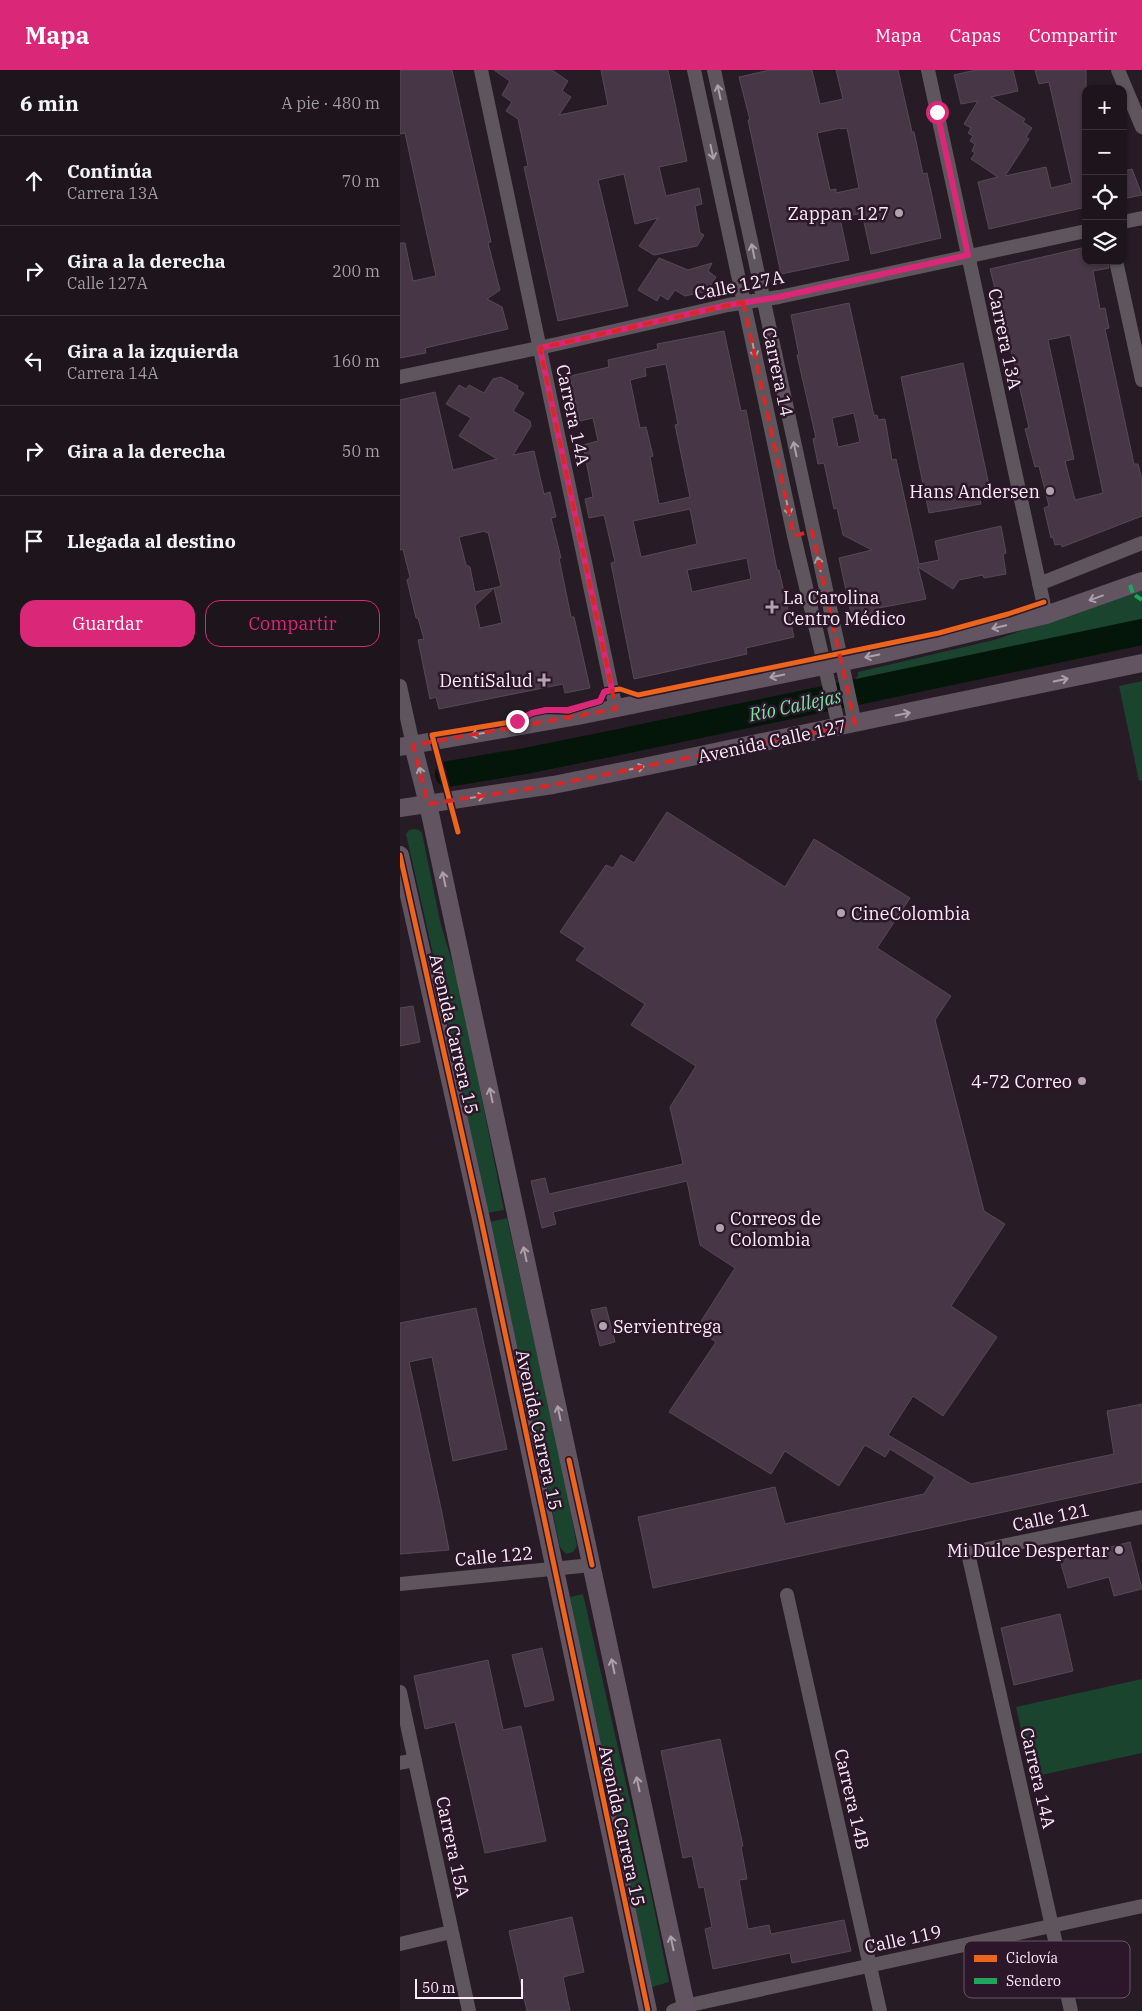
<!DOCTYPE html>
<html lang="es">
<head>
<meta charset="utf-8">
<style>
  body { margin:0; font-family:"IBM Plex Serif",serif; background:#2a2129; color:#f1f3f6 }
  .controls { position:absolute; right:15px; top:15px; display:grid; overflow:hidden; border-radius:10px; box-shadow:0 1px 4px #0004 }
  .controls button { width:45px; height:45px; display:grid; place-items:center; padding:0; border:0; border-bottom:1px solid #3b333b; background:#1d141c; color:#f1f3f6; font:25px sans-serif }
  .scale { position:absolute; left:15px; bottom:12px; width:108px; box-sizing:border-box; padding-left:5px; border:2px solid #fbebf8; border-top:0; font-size:14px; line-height:18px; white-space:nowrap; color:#fbebf8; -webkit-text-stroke:4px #2c162a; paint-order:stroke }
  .stop { position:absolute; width:15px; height:15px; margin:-11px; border:4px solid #db2777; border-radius:50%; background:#fff }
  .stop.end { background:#db2777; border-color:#fff; box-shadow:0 1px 5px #0008 }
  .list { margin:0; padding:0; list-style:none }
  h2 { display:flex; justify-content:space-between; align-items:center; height:65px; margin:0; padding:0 20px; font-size:21px }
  h2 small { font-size:16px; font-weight:400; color:#a09ea3 }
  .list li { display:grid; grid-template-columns:32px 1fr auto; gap:15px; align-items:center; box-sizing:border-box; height:90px; padding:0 20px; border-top:1px solid #3b333b }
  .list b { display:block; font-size:19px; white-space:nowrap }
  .list p { margin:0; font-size:16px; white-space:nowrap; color:#a09ea3 }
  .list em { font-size:16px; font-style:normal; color:#a09ea3 }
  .actions { display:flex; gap:10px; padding:15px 20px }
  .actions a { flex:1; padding:11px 0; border:1px solid #db2777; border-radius:15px; text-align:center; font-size:18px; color:#db2777 }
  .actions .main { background:#db2777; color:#fff }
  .icon { flex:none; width:28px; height:28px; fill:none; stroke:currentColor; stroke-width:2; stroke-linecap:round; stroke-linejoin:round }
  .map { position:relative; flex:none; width:742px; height:1941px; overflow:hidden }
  header { display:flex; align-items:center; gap:30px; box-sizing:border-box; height:70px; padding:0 25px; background:#db2777; color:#fff }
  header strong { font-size:24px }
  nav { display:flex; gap:28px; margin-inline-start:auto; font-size:18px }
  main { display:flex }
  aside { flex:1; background:#1d141c }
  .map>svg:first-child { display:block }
</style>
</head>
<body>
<header>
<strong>Mapa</strong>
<nav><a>Mapa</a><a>Capas</a><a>Compartir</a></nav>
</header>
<main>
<aside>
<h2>6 min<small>A pie · 480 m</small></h2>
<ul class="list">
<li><svg class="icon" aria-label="ahead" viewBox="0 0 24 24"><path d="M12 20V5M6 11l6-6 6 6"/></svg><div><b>Continúa</b><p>Carrera 13A</p></div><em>70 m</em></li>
<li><svg class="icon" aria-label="right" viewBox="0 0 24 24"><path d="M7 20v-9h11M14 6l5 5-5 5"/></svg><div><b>Gira a la derecha</b><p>Calle 127A</p></div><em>200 m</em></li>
<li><svg class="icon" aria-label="left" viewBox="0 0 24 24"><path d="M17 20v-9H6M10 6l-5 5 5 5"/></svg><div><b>Gira a la izquierda</b><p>Carrera 14A</p></div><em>160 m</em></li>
<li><svg class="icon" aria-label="right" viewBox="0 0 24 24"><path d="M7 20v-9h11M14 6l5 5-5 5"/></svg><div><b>Gira a la derecha</b></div><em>50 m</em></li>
<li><svg class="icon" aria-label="arrive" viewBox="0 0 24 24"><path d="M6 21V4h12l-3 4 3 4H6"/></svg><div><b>Llegada al destino</b></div></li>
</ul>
<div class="actions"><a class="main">Guardar</a><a>Compartir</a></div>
</aside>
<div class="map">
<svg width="742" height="1941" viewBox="0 0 742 1941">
  <rect width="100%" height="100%" fill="#271b26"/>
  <path fill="#1a442d" d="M742,520v30l-288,60 4,-4v-4l136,-32z
    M742,611v99l-3,1 -20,-95z
    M14,759l5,1 3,3 18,88 20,68 44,221 -17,3 -49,-237 -32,-142 3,-4z
    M107,1148l57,257 13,71 -4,6 -7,2 -6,-7 -70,-325z
    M183,1524l68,299 18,89 -20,6 -79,-391z
    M742,1609v74l-110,24 -16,-70z"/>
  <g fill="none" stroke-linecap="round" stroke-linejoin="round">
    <path stroke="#04160a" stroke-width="26" d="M48,704l77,-13 94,-19 523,-110"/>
  </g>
  <path fill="#473746" stroke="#554a54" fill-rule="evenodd" d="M0,0h52l39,172 -3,1 12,47 -13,9 15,8 6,22 -83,19 1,5 -26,5v-115h5l8,38 23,-5 -31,-143 -5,1z
    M94,0h58l16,11 -6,10 9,6 -12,18 49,-10 -7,-35h67l19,91 -28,6 7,29 33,-8 3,16 -7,2 5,27 4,2 -7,11 -43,9 -15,-9 19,-28 -23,6 -11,-50 -26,6 30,126 -70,15 -34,-154 4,-1 -10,-47 -12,-8 6,-9 -10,-7 8,-14z
    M370,0h42l8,34 23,-5 -7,-29h62l14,62h2l9,42 4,-1 14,65 -70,16 -9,-41 -22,5 9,42 -68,14 -33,-154h2l-11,-43zM440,58l1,1 6,-1 12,60 -23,5v-4l-6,1 -13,-57z
    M576,0h37l5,21 -27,6 34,22 -2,3 9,6 -6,9 3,2 -24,37 41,-9 5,21 21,-5 -23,-101 -10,2 -4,-14h51v137l-97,22 -11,-47 20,-5 -27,-18 4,-6 -3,-2 3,-7 -5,-3 3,-5 -5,-3 3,-5 -7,-4 14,-23 -17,3 -7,-29z
    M732,99l10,26 -19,4v-28z
    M686,177v14h21l2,7 -16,3 7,38 5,-1 4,20 -4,1 29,135h4l4,16v36l-80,31 -1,-3 -6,1 -2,-8 -2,1 -7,-30 5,-2 -10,-40 -4,1 -10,-38 4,-1 -18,-78h-2l-5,-21 4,-1 -8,-36 -4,1 -6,-24zM670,265l33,158 -28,7 -10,-39 9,-2 -26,-119z
    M259,188l29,12 24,-7 -4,8 8,6 -9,14 -22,5 -10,-6 -7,10 -8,-5 -3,6 -19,-11z
    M449,233l25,113 3,-1 1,5 7,-1 7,41 4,-1 23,105 20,-4 -4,-19 66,-15 5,27 -3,1 3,20 -22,4 -1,-3 -24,5 -6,9 -35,-22 8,32 -47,9 2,6 -23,9 -6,-5 -13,-60 33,-8 -29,-15 -6,-27 -3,1 -10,-46 -6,1 -5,-25 3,-1 -19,-83h2l-8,-40zM454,343l6,29 -22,5 -6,-29z
    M324,261l17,80 5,-1 31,160h2l15,67 -48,11 1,6 -113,25 -23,-116 4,-1 -11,-47 -15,3 -4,-19 8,-2 -10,-52 15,-4 -5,-23 -13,3 -10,-45 39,-9 -1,-7 50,-11 -1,-5zM266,294l12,60 -3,1 15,72 -31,7 -9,-47 3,-1 -7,-29 -6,1 -10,-48 16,-4 -1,-8zM290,439l7,35 -56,13 -8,-36zM347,488l4,21 -59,13 -5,-22z
    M563,293l28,132 -11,2 1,7 -52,9 -28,-136z
    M101,307l17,9 -1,3 7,4 -11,18 17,10 1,5 -18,29 21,-4 10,43 6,-2 6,25 -5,1 10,40h-2l12,59h3l16,71 -25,5 -2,-9 -124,25 -3,-12 -6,2 -12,-59 6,-1 -6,-21h-2l-9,-38 3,-3 -7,-28 -3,1v-150l35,-8 18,78 44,-11 -38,-23 12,-18 -25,-14 13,-19 7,4 3,-4 15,8 9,-14zM85,461l1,2 2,-1 13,54 -7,2 8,35 -22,5 -5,-22 19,-18 -19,4 -5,-25 -4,-2 -7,-28z
    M267,742l118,75 29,-48 96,59 -33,50 74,48 -16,24 49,191 21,13 -54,82 46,31 -54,79 -30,-20 -25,39 83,49 143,-30 -7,-43 35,-7v78l-489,106 -15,-71 137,-30 10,37 139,-30 11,-17 -45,-28 -5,8 -20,-12 -26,41 -54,-35 -14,23 -102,-62 47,-70 -20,-13 39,-61 -35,-23 -13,-64 -134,31 3,12 -14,4 -11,-47 14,-3 4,16 134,-30 -13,-57 26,-41 -65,-41 14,-21 -69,-44 9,-12 -25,-16 46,-67 7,3 8,-13 13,8z
    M13,936l7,36 -20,4v-38z
    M206,1237l9,35 -15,4 -9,-36z
    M76,1238l31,141 -54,12 -21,-104 -23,5 33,151 7,37 -49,4v-231z
    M730,1472l12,47 -28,7 -5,-19 -41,11 -8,-28z
    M660,1544l13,57 -59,14 -13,-57z
    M142,1578l12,52 -29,7 -13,-52z
    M88,1590l15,70 18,-4 25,115 -61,12 -30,-131 -30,7 -11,-53z
    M320,1669l23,107 -2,1 6,32 -8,1 9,49 21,-4 2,9 73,-14 7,31 -59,12 -2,-10 -77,16 -8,-40 7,-2 -8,-40 -5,1 -7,-32 -9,2 -22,-107z
    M172,1847l12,55 -21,5 7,34h-43l-18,-80z"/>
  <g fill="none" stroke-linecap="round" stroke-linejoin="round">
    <path stroke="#5e555d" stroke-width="14" d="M81,0l135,639
      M294,0l100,466 45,191
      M314,0l141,654
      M528,0l118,545
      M718,0l24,57
      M723,152l19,-4
      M716,191l26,119
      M0,307l157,-33 171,-39 51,-8 307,-66
      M639,514l103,-41
      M0,616l13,59
      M0,1514l192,-19
      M387,1525l93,416
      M0,1622l69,319
      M0,1693l15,-3
      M0,1874l51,-12
      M273,1941l12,-5 457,-100
      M671,1941l-103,-458 174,-36"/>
    <path stroke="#625460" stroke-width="18" d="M13,675l15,59 259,1207
      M0,677l178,-31 304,-62 164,-39 96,-34
      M0,738l153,-23 95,-19 494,-103
      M0,785l81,364 167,792"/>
    <path stroke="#20a55d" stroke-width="4" stroke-dasharray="8 4" stroke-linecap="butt" d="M730,515l3,9 9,6"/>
    <defs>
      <path id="cycleway" d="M58,762l-26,-97 85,-14 15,-8 14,-3 22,1 32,-10 5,-10 15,-2 18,6 301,-62 69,-19 36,-12
        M0,785l81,364 167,792
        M169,1390l23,105"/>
    </defs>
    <use href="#cycleway" stroke="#2c162a" stroke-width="8"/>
    <use href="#cycleway" stroke="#eb651d" stroke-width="5"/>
  </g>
  <defs><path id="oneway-shaft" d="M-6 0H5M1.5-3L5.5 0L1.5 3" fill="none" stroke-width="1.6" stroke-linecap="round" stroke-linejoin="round" transform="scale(1.25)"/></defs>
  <g stroke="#aca0aa">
    <use href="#oneway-shaft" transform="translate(319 22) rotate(-102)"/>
    <use href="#oneway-shaft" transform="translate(312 82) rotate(78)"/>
    <use href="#oneway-shaft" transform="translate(353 181) rotate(-102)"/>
    <use href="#oneway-shaft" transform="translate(354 280) rotate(78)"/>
    <use href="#oneway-shaft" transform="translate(395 379) rotate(-102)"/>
    <use href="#oneway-shaft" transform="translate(388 438) rotate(78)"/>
    <use href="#oneway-shaft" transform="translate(419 494) rotate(-102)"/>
  </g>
  <g stroke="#aea0ac">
    <use href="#oneway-shaft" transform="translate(696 528) rotate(160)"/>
    <use href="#oneway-shaft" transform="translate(599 557) rotate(166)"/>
    <use href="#oneway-shaft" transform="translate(472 586) rotate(168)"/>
    <use href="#oneway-shaft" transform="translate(377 606) rotate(168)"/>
    <use href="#oneway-shaft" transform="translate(661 610) rotate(-12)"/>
    <use href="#oneway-shaft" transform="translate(503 644) rotate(-12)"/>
    <use href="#oneway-shaft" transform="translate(78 664) rotate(170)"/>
    <use href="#oneway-shaft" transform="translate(237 698) rotate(-11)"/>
    <use href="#oneway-shaft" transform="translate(21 704) rotate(-105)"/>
    <use href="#oneway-shaft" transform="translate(77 727) rotate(-8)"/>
    <use href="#oneway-shaft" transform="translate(44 809) rotate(-102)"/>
    <use href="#oneway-shaft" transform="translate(91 1025) rotate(-102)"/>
    <use href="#oneway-shaft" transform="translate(125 1184) rotate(-102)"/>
    <use href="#oneway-shaft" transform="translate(159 1343) rotate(-102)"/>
    <use href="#oneway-shaft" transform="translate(213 1596) rotate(-102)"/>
    <use href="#oneway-shaft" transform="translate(238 1714) rotate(-102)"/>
    <use href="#oneway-shaft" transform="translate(272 1873) rotate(-102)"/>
  </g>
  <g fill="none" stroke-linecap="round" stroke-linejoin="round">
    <path stroke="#db2777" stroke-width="6" d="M117,651l15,-8 14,-3h22l32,-9 4,-9 8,-2 -72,-342 188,-43 51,-8 189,-42 -31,-143"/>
  </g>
  <path fill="none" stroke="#d62828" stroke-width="4" stroke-dasharray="10 6" stroke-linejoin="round" d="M343,232l51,234 18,-5 43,193 -302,61 -125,19 -15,-59 203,-36 -76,-361z"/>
  <g fill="#b1a2ae" stroke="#2c162a" stroke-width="2">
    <circle cx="499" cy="143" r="5"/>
    <circle cx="650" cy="421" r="5"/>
    <path d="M369.5 529.5h5v5h5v5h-5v5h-5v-5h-5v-5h5z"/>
    <path d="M141.5 602.5h5v5h5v5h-5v5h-5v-5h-5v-5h5z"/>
    <circle cx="441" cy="843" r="5"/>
    <circle cx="682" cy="1011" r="5"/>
    <circle cx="320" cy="1158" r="5"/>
    <circle cx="203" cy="1256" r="5"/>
    <circle cx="719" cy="1480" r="5"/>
  </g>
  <g text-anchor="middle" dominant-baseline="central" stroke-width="5" stroke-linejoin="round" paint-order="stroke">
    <g font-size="18" fill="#fbebf8" stroke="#2c162a" text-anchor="end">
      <text x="489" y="143">Zappan 127</text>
      <text x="640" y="421">Hans Andersen</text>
      <text x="383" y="527" text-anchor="start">La Carolina<tspan x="383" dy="21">Centro Médico</tspan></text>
      <text x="133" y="610">DentiSalud</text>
      <text x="451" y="843" text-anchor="start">CineColombia</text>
      <text x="672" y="1011">4-72 Correo</text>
      <text x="330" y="1148" text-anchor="start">Correos de<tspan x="330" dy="21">Colombia</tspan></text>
      <text x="213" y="1256" text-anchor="start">Servientrega</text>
      <text x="709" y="1480">Mi Dulce Despertar</text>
    </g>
    <g font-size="18" fill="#fbebf8" stroke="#2c162a">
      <text transform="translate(339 215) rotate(-11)">Calle 127A</text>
      <text transform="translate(605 269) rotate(78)">Carrera 13A</text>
      <text transform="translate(378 302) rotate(78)">Carrera 14</text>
      <text transform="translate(173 345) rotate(78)">Carrera 14A</text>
      <text transform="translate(372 671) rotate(-12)">Avenida Calle 127</text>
      <text transform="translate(54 964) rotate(77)">Avenida Carrera 15</text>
      <text transform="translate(139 1360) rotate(78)">Avenida Carrera 15</text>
      <text transform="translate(651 1447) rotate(-12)">Calle 121</text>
      <text transform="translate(94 1486) rotate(-5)">Calle 122</text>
      <text transform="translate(638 1708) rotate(77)">Carrera 14A</text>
      <text transform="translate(452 1729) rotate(77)">Carrera 14B</text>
      <text transform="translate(222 1756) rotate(78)">Avenida Carrera 15</text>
      <text transform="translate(53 1777) rotate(78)">Carrera 15A</text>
      <text transform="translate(503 1869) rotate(-12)">Calle 119</text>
    </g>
    <g font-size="19" font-style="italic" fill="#77e3a2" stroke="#2c162a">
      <text transform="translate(395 635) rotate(-12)">Río Callejas</text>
    </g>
  </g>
  <rect x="564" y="1871" width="166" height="57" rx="8" fill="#2c162a" stroke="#6a5668" stroke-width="1"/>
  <rect x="574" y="1885" width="23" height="7" fill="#eb651d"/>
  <rect x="574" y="1908" width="23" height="6" fill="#20a55d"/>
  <g font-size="14" fill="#fbebf8">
    <text x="606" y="1893">Ciclovía</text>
    <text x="606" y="1916">Sendero</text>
  </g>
</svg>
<div class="controls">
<button>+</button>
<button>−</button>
<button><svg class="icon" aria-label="locate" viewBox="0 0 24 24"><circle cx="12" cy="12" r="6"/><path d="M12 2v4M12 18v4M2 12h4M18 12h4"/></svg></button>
<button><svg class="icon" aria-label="layers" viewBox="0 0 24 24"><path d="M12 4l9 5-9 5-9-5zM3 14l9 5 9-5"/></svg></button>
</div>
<div class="scale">50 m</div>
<div class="stop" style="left:537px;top:42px"></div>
<div class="stop end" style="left:117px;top:651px"></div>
</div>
</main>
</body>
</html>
